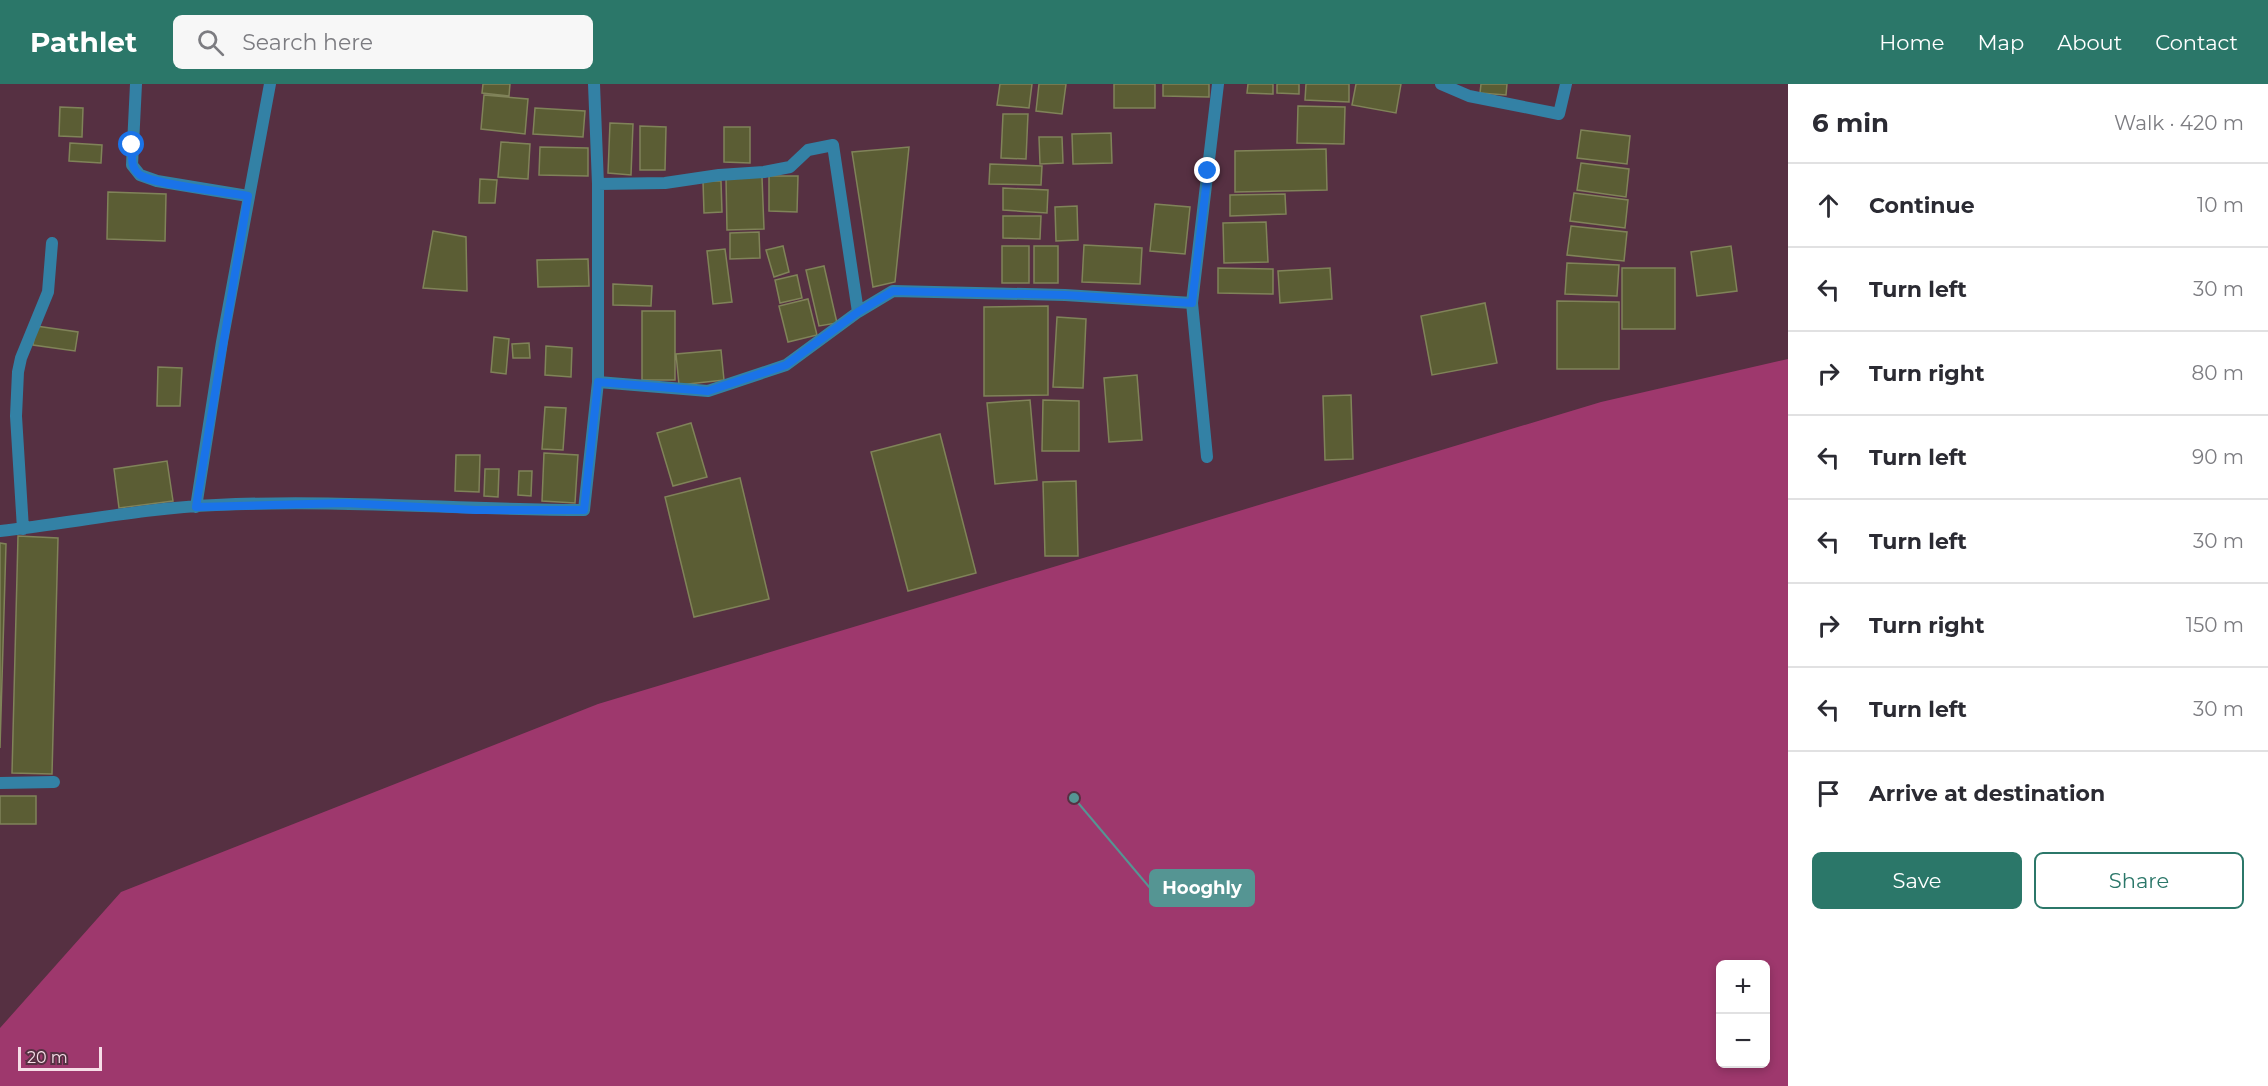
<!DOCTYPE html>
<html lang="en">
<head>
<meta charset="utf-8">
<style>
  body { margin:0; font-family:Montserrat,sans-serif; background:#f7f7f7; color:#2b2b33 }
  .controls { position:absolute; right:18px; bottom:18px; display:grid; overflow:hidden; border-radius:9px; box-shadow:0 3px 9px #0003 }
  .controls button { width:54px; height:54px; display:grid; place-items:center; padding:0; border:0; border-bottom:2px solid #e1e1e2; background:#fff; color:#2b2b33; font:30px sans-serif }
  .scale { position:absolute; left:18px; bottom:15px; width:84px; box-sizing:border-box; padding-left:6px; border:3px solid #f7dee8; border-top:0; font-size:16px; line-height:21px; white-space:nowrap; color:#f7dee8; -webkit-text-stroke:4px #563042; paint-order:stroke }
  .stop { position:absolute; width:18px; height:18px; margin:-14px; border:4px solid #1a73e8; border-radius:50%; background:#fff }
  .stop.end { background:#1a73e8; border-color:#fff; box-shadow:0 2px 6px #0008 }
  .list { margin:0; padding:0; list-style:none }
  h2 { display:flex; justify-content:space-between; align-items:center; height:78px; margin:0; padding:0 24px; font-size:26px }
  h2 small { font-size:20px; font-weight:400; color:#7c7c81 }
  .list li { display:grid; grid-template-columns:39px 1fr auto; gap:18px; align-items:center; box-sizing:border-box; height:84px; padding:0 24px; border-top:2px solid #e1e1e2 }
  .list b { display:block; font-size:22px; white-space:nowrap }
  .list em { font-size:20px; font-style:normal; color:#7c7c81 }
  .actions { display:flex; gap:12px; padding:18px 24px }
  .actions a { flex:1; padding:14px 0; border:2px solid #2b7769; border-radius:9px; text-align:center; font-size:21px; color:#2b7769 }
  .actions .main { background:#2b7769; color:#fff }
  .icon { flex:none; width:33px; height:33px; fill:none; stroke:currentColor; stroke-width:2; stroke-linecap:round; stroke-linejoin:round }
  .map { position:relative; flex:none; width:1788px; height:1002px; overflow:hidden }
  header { display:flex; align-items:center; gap:36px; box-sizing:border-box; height:84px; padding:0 30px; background:#2b7769; color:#fff }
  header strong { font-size:28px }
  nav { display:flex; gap:33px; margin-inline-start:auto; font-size:21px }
  .search { width:420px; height:54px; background:#f7f7f7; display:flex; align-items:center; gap:15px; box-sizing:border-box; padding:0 21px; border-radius:9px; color:#7c7c81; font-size:22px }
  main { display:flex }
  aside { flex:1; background:#fff }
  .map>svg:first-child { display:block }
</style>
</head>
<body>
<header>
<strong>Pathlet</strong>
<div class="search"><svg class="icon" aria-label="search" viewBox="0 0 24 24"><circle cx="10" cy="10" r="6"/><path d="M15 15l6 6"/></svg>Search here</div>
<nav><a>Home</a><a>Map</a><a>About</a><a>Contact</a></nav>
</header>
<main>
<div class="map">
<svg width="1788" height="1002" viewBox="0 0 1788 1002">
  <rect width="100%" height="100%" fill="#563042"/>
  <path fill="#9e386d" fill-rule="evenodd" d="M1788,275v727h-1788v-58l121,-136 477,-188 1003,-302zM1720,880h46v100h-46z"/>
  <path fill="#5b5d34" stroke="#808359" stroke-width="1.5" d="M483,0h27l-1,12 -27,-3z
    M1000,0h32l-3,24 -32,-3z
    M1039,0h27l-4,30 -26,-3z
    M1114,0h41v24h-41z
    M1163,0h46v13l-46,-1z
    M1248,0h25v10l-26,-1z
    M1277,0h22v10l-22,-1z
    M1306,0h43v18l-44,-2z
    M1356,0h45l-5,29 -44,-8z
    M1481,0h26l-1,11 -26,-2z
    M484,11l44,4 -3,35 -44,-5z
    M1298,22l47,1 -1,37 -47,-1z
    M60,23l23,1 -1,29 -23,-1z
    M535,24l50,3 -2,26 -50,-3z
    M1003,30h25l-2,45 -25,-1z
    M610,39l23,1 -2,51 -23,-2z
    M640,42l26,1 -1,43h-25z
    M724,43h26v36l-26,-1z
    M1581,46l49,6 -3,28 -50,-6z
    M1111,49l1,30 -39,1 -1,-30z
    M1039,53h23l1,26 -23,1z
    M501,58l29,2 -2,35 -30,-2z
    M70,59l32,2 -1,18 -32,-2z
    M540,63l48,1v28l-49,-1z
    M909,63l-14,135 -22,5 -21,-135z
    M1326,65l1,41 -92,2v-41z
    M1581,79l48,6 -3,28 -49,-7z
    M990,80l52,2 -1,19 -52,-1z
    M769,92h29l-1,36 -28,-1z
    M762,93l2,52 -37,1 -1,-52z
    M480,95l17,1 -2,23h-16z
    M703,97h18l1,31 -18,1z
    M1003,104l45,2 -1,23 -44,-3z
    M108,108l58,2 -1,47 -58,-2z
    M1574,109l54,7 -3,28 -55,-7z
    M1285,110l1,20 -56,2v-21z
    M1155,120l35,3 -5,47 -35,-3z
    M1077,122l1,34 -22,1 -1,-34z
    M1003,132h38l-1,23 -37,-1z
    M1266,138l2,40 -44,1 -1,-40z
    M1571,142l56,6 -3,29 -57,-6z
    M433,147l33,6 1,54 -44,-3z
    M759,148l1,26 -30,1v-26z
    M1084,161l58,3 -2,36 -58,-2z
    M783,162l6,26 -15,5 -8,-27z
    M1002,162h27v37h-27z
    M1034,162h24v37h-24z
    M1731,162l6,45 -40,5 -6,-44z
    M725,165l7,53 -19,2 -6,-53z
    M588,175l1,27 -51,1 -1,-27z
    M1567,179l52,2 -2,31 -52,-2z
    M824,182l13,57 -18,3 -13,-56z
    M1218,184l55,1v25l-55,-1z
    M1330,184l2,31 -52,4 -2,-32z
    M1622,184h53v61h-53z
    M797,191l5,23 -22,5 -5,-23z
    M613,200l39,2 -1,20 -38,-1z
    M808,215l9,36 -29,7 -9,-36z
    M1557,217l62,1v67h-62z
    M1485,219l12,60 -65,12 -11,-59z
    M1048,222v89l-64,1v-89z
    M642,227h33v69h-33z
    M1057,233l29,2 -3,69 -30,-1z
    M36,242l42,6 -3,19 -42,-6z
    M494,253l15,2 -3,35 -15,-2z
    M529,259l1,15h-17l-1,-14z
    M546,262l26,2 -1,29 -26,-2z
    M721,266l3,30 -45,5 -3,-31z
    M158,283l24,1 -2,38h-23z
    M1137,291l5,65 -33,2 -5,-64z
    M1351,311l2,64 -28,1 -2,-64z
    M1030,316l7,80 -42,4 -8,-81z
    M1043,316l36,1v50h-37z
    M545,323l21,1 -3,42 -21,-1z
    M691,339l16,54 -34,9 -16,-53z
    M940,350l36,139 -68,18 -37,-139z
    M544,369l34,2 -3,48 -33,-2z
    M456,371h24l-1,37 -24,-1z
    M167,377l6,40 -54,7 -5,-39z
    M485,385h14l-1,28 -14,-1z
    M519,387h13l-1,25 -13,-1z
    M740,394l29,121 -75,18 -29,-120z
    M1076,397l2,75h-33l-2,-74z
    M18,452l40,2 -6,236 -40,-1z
    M0,459l6,1 -6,204z
    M0,712h36v28h-36z"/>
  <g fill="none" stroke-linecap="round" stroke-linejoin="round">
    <path stroke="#3381a5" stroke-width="12" d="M0,699l54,-1"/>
    <path stroke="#3381a5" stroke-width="12" d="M136,0l-4,81 8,10 17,6 91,15
      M1441,0l28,12 90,18 7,-30
      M598,100l67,-1 54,-8 45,-3 26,-5 18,-17 25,-5 25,167
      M598,298l110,9 78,-26 72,-53 35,-21 172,4 127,8
      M1207,373l-15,-154 26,-219
      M196,423l26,-165 48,-258
      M23,445l-7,-113 2,-44 3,-14 27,-66 4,-49
      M0,447c71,-8 145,-23 216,-26 123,-6 246,5 368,5l14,-128v-198l-4,-100"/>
  </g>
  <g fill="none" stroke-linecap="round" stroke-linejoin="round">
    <path stroke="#1a73e8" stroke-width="8" d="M132,61c0,11 -2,23 8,30 16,10 86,17 108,21l-52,311 149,-4 131,7h108l14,-128 110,9 78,-26 72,-53 35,-21 172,4 127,8 16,-132"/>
  </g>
  <path fill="none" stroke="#559593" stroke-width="2" d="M1074 714L1150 804"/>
  <circle fill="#559593" stroke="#563042" stroke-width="2" cx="1074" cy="714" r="6"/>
  <rect fill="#559593" stroke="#559593" stroke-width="2" x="1150" y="786" width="104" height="36" rx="6"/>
  <g font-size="18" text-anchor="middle" font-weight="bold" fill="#fff">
    <text x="1202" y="810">Hooghly</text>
  </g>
</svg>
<div class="controls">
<button>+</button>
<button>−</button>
</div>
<div class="scale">20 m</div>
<div class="stop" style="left:132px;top:61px"></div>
<div class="stop end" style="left:1208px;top:87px"></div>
</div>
<aside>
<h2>6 min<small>Walk · 420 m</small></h2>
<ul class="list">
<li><svg class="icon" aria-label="ahead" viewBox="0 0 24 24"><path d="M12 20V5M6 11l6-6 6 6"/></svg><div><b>Continue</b></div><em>10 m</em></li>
<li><svg class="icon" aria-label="left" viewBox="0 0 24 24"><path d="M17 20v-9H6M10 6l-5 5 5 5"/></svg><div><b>Turn left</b></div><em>30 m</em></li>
<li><svg class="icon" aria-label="right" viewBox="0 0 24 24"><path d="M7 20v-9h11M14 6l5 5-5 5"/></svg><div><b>Turn right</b></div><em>80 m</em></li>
<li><svg class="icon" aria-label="left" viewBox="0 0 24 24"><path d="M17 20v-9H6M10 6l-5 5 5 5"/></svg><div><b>Turn left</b></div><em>90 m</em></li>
<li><svg class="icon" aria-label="left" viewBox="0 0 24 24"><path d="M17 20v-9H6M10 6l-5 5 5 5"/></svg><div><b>Turn left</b></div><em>30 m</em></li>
<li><svg class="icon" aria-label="right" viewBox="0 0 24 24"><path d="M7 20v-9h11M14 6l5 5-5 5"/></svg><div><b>Turn right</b></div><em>150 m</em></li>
<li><svg class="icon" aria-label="left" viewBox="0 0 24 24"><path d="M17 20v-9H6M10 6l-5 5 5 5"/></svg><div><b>Turn left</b></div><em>30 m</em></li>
<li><svg class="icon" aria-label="arrive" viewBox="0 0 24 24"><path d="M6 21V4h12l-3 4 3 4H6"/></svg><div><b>Arrive at destination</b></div></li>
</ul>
<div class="actions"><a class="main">Save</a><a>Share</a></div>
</aside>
</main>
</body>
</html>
